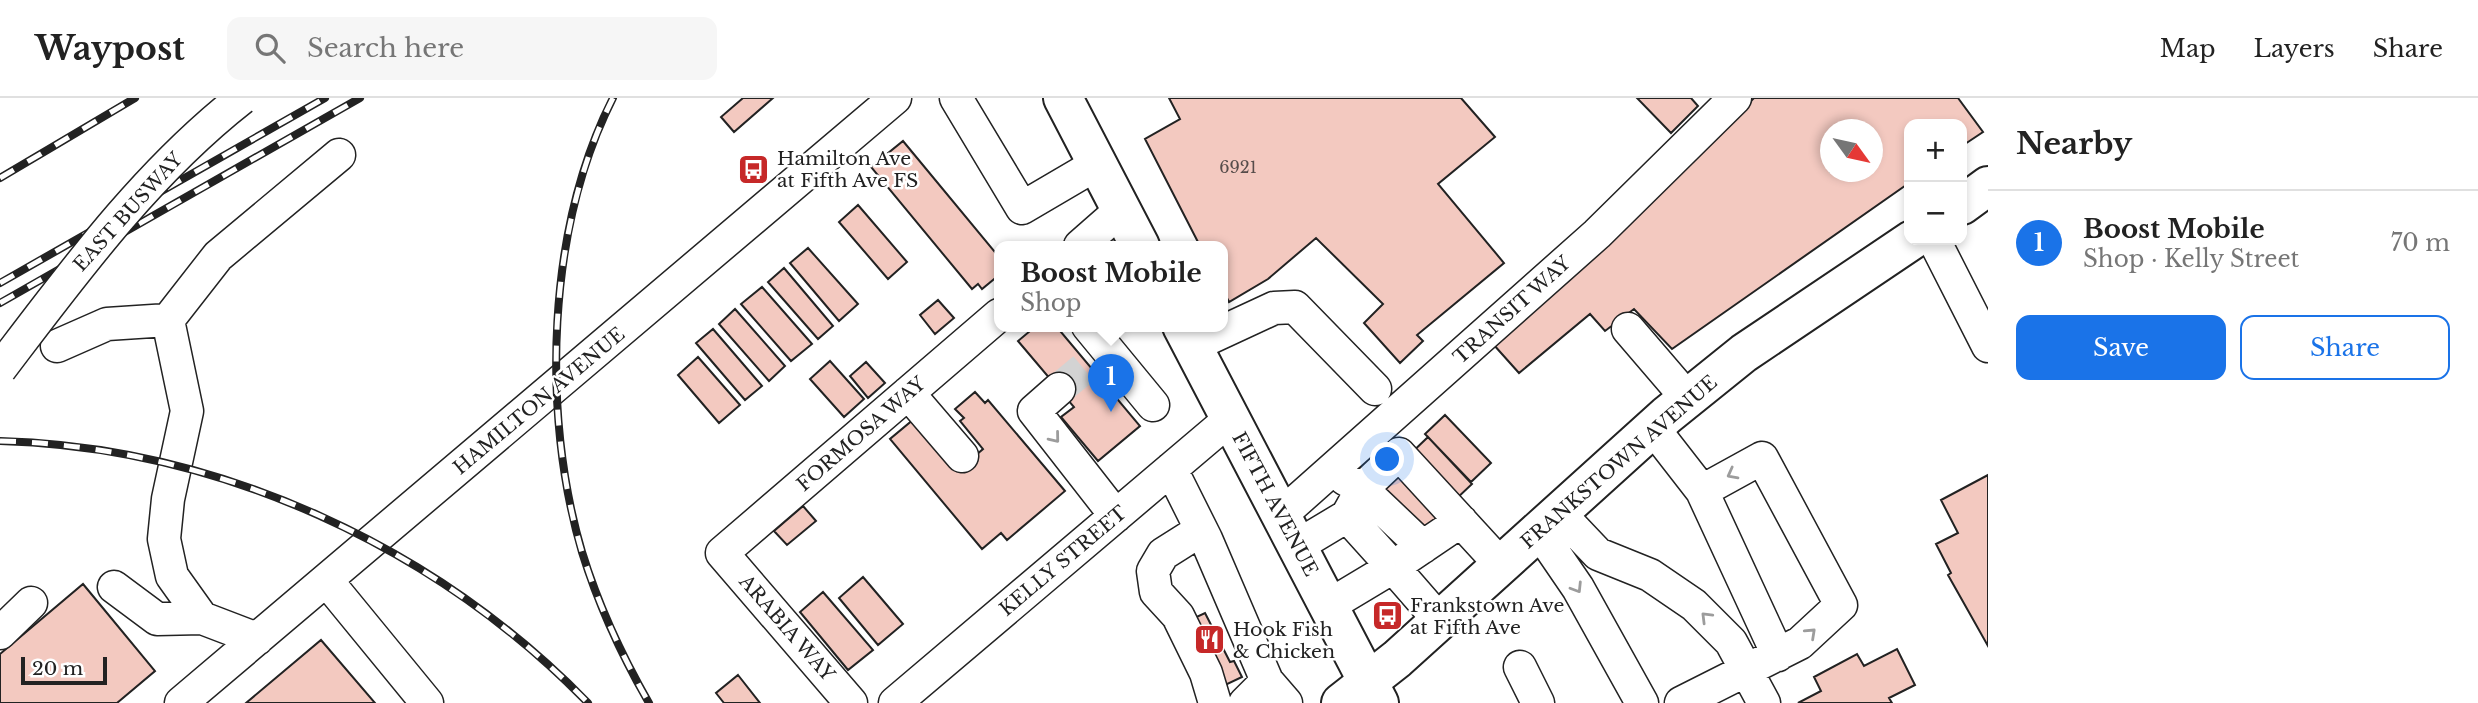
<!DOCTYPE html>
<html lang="en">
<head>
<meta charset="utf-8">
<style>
  body { margin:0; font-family:"Libre Baskerville",serif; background:#f6f6f6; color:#222 }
  .controls { position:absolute; right:21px; top:21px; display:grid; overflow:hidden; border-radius:14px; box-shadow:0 4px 10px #0003 }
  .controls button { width:63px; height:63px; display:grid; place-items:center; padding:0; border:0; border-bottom:2px solid #e0e0e0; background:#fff; color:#222; font:35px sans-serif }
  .compass { position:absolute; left:1820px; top:21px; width:63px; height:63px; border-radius:50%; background:#fff; box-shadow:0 4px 10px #0003; rotate:123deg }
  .scale { position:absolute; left:21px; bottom:18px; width:86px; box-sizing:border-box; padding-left:7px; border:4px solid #222; border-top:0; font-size:19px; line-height:24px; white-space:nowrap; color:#222; -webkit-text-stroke:5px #fff; paint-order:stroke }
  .you { position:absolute; left:1388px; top:362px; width:24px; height:24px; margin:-18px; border:5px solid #fff; border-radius:50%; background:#1a73e8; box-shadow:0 0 0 10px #1a73e833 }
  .badge { display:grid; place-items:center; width:46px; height:46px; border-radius:50%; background:#1a73e8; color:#fff; font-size:23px; font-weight:700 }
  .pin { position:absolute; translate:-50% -58px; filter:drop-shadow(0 2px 4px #0008) }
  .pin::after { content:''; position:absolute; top:37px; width:24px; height:21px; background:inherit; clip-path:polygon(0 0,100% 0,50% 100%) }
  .popup { position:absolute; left:994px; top:143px; width:234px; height:91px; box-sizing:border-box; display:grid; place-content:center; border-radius:14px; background:#fff; filter:drop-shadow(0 2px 5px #0005); font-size:23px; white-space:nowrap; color:#767676 }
  .popup b { font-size:26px; color:#222 }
  .popup::after { content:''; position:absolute; left:50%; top:100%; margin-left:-14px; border:14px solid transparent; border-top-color:#fff }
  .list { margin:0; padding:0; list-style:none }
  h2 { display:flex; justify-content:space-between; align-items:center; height:91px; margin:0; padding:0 28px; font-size:30px }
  h2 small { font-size:23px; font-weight:400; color:#767676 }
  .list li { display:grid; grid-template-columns:46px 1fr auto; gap:21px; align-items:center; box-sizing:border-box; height:105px; padding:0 28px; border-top:2px solid #e0e0e0 }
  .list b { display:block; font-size:26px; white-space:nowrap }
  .list p { margin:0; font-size:23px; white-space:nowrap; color:#767676 }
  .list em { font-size:23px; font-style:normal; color:#767676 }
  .actions { display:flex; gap:14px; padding:21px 28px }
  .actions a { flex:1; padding:16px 0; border:2px solid #1a73e8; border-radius:14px; text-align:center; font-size:24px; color:#1a73e8 }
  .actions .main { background:#1a73e8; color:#fff }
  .icon { flex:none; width:38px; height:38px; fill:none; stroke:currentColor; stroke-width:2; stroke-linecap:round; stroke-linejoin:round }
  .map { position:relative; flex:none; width:1988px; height:605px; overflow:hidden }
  header { display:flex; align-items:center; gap:42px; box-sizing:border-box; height:98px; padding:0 35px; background:#fff; border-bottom:2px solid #e0e0e0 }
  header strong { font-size:33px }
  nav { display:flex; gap:38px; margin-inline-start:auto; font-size:24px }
  .search { width:490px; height:63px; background:#f6f6f6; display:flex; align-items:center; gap:18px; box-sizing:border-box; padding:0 24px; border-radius:14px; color:#767676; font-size:26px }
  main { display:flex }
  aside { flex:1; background:#fff }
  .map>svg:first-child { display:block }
</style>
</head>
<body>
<header>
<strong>Waypost</strong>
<div class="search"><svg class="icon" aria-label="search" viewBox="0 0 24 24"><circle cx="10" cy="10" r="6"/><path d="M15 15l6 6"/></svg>Search here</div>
<nav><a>Map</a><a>Layers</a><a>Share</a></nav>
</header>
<main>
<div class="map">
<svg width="1988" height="605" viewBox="0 0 1988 605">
  <rect width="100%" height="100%" fill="#fff"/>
  <path fill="#f3c9c0" stroke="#222" stroke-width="2" fill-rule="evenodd" d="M743,0h30l-39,34 -13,-15z
    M1169,0h292l34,39 -57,47 66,79 -87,72 6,6 -23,22 -36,-40 19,-19 -67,-66 -48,41 -39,23 -6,-12v-44h-23l-55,-107 35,-20z
    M1637,0h54l7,8 -27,27z
    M1754,0h204l25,34 -21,14v-22h-53v59l-237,166 -38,-40 -29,22 -15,-17 -71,59 -26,-29 102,-91zM1830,32h42v42h-42z
    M903,43l96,116v18l-17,14 -4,-5 -6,5 -101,-122z
    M858,107l49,57 -19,17 -49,-57z
    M808,150l50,56 -19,17 -49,-58z
    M784,170l49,58 -15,13 -50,-57z
    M762,189l50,57 -21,17 -50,-57z
    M938,202l16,18 -19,16 -15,-19z
    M735,211l50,57 -16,15 -50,-57z
    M1036,228h20l84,100 -42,35 -37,-44 13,-10 -56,-66z
    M713,231l49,57 -17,14 -49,-57z
    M698,259l42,48 -21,18 -41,-48z
    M830,263l34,38 -20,18 -34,-38z
    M866,264l19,21 -17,15 -18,-22z
    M975,294l10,11 3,-3 77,91 -58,49 -6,-7 -19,16 -92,-110 24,-20 43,52 26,-22 -23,-28 4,-3 -9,-9z
    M1445,317l46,48 -20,19 -46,-48z
    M1428,339l44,47 -71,67 -44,-46z
    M1988,377v171l-40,-71 3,-2 -15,-29 22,-11 -17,-33z
    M803,408l13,15 -29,24 -13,-14z
    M863,479l40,47 -25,21 -39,-47z
    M83,486l72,87 -38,32h-117v-49z
    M823,494l50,58 -25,20 -48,-58z
    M1205,515l25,49 4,-1 8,16 -21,10 -31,-67z
    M321,542l54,63h-129z
    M1897,551l18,36 -26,13 3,5h-94l23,-12 -7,-14 43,-23 7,12z
    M738,577l22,28h-36l-8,-10z"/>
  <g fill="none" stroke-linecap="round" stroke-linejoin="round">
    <path stroke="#d3d3d3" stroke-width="32" stroke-dasharray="32 16" stroke-linecap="butt" d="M1059,291l29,-24"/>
    <defs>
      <path id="minor" d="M956,0l66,110 75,-44
        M1934,142l54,106
        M1080,148l41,-36
        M168,222l19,91 -19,88 -4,40 8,37 30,42 55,21
        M1088,228l65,79
        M1628,231l60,70
        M57,248l50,-22 61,-4 50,-64 121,-101
        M1192,248l82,-38 21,-1 80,82
        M1059,291l-25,22 82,105
        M908,295l54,63
        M1653,330l49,63 76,164
        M1171,371l35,70 61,142 19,22
        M1345,381l17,10 61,58
        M1559,415l39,41 52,21 44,30 37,37 33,61
        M1281,417l316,-281 138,-136
        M1347,418l46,51 68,-46
        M1201,432l-38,24 -10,17 3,21 22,24 28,57 9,30
        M1539,433l39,57 64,115
        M1297,448l50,-30 15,-27 37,-35 102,111
        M327,483l100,122
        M114,489l43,32 45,-1
        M1328,508l65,-39 47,54
        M0,535l31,-30
        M1520,569l18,36
        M181,605l714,-605
        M851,605l-129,-150 277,-238
        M895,605l335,-284
        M1245,605l22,-22
        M1681,605l119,-60 41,-38 -79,-147 -60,33"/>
      <path id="major" d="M1962,107l26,-19
        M1341,605l56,-44 270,-244 77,-62 168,-113"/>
      <path id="highway" d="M1063,0l77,148
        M1182,228l197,377"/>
    </defs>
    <use href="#minor" stroke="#222" stroke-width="35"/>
    <use href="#major" stroke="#222" stroke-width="42"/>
    <use href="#highway" stroke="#222" stroke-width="42"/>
    <use href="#minor" stroke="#fff" stroke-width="32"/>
    <use href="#major" stroke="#fff" stroke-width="38"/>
    <use href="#highway" stroke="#fff" stroke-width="38"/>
    <defs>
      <path id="rail" d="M613,0c-66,130 -72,315 -31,454 16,52 40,104 67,151
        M0,80l135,-80
        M0,185l325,-185
        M0,205l360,-205
        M0,343c219,6 435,105 588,262"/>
    </defs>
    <use href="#rail" stroke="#222" stroke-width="8"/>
    <use href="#rail" stroke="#fff" stroke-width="5" stroke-dasharray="16" stroke-linecap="butt"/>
    <defs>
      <path id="minor-bridge" d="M0,271c73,-96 146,-196 242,-271"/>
    </defs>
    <use href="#minor-bridge" stroke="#222" stroke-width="35" stroke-linecap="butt"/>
    <use href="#minor-bridge" stroke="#fff" stroke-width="32"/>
  </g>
  <defs><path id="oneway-chevron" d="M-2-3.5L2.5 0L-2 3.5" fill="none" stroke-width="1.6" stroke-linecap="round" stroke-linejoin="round" transform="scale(1.75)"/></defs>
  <g stroke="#9c9c9c">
    <use href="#oneway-chevron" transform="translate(1055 340) rotate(51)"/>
    <use href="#oneway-chevron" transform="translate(1732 376) rotate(152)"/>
    <use href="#oneway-chevron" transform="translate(1577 490) rotate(58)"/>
    <use href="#oneway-chevron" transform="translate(1706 519) rotate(-135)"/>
    <use href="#oneway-chevron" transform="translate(1811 535) rotate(-43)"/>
  </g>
  <defs>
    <symbol id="bus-square" viewBox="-11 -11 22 22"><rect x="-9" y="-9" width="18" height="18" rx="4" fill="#c62828" stroke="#fff"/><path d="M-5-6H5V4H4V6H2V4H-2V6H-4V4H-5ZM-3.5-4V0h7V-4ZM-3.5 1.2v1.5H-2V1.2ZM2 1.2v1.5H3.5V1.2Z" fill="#fff"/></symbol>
    <symbol id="restaurant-square" viewBox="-11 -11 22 22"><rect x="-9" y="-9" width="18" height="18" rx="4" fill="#c62828" stroke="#fff"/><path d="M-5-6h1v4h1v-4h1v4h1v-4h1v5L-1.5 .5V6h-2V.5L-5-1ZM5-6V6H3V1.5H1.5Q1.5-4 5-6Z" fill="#fff"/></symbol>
  </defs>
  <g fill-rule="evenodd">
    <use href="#bus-square" x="736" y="54" width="35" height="35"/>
    <use href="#bus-square" x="1370" y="500" width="35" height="35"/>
    <use href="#restaurant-square" x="1192" y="524" width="35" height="35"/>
  </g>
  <g text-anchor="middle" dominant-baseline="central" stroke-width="5" stroke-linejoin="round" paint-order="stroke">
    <g font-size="16" fill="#564c4a">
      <text x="1238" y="69">6921</text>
    </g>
    <g font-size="19" fill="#222" stroke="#fff" text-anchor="start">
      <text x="777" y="60">Hamilton Ave<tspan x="777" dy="22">at Fifth Ave FS</tspan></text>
      <text x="1410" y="507">Frankstown Ave<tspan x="1410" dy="22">at Fifth Ave</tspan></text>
      <text x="1233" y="531">Hook Fish<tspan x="1233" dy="22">&amp; Chicken</tspan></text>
    </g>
    <g font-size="19" fill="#222" stroke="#fff">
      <text transform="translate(128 114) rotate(-48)">EAST BUSWAY</text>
      <text transform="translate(1512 212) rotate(-42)">TRANSIT WAY</text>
      <text transform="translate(539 303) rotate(-40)">HAMILTON AVENUE</text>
      <text transform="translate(861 336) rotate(-41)">FORMOSA WAY</text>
      <text transform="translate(1619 364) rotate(-41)">FRANKSTOWN AVENUE</text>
      <text transform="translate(1275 406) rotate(62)">FIFTH AVENUE</text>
      <text transform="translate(1063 463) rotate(-40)">KELLY STREET</text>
      <text transform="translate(787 530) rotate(49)">ARABIA WAY</text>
    </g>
  </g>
</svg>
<div class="controls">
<button>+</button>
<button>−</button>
</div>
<svg class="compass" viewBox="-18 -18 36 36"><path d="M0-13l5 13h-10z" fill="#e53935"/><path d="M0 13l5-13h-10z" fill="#767676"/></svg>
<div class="scale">20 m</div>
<div class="you"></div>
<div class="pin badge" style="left:1111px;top:314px">1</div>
<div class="popup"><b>Boost Mobile</b>Shop</div>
</div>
<aside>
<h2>Nearby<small></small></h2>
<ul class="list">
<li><span class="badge">1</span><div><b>Boost Mobile</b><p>Shop · Kelly Street</p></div><em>70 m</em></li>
</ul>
<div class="actions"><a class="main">Save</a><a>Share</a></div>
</aside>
</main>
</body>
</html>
